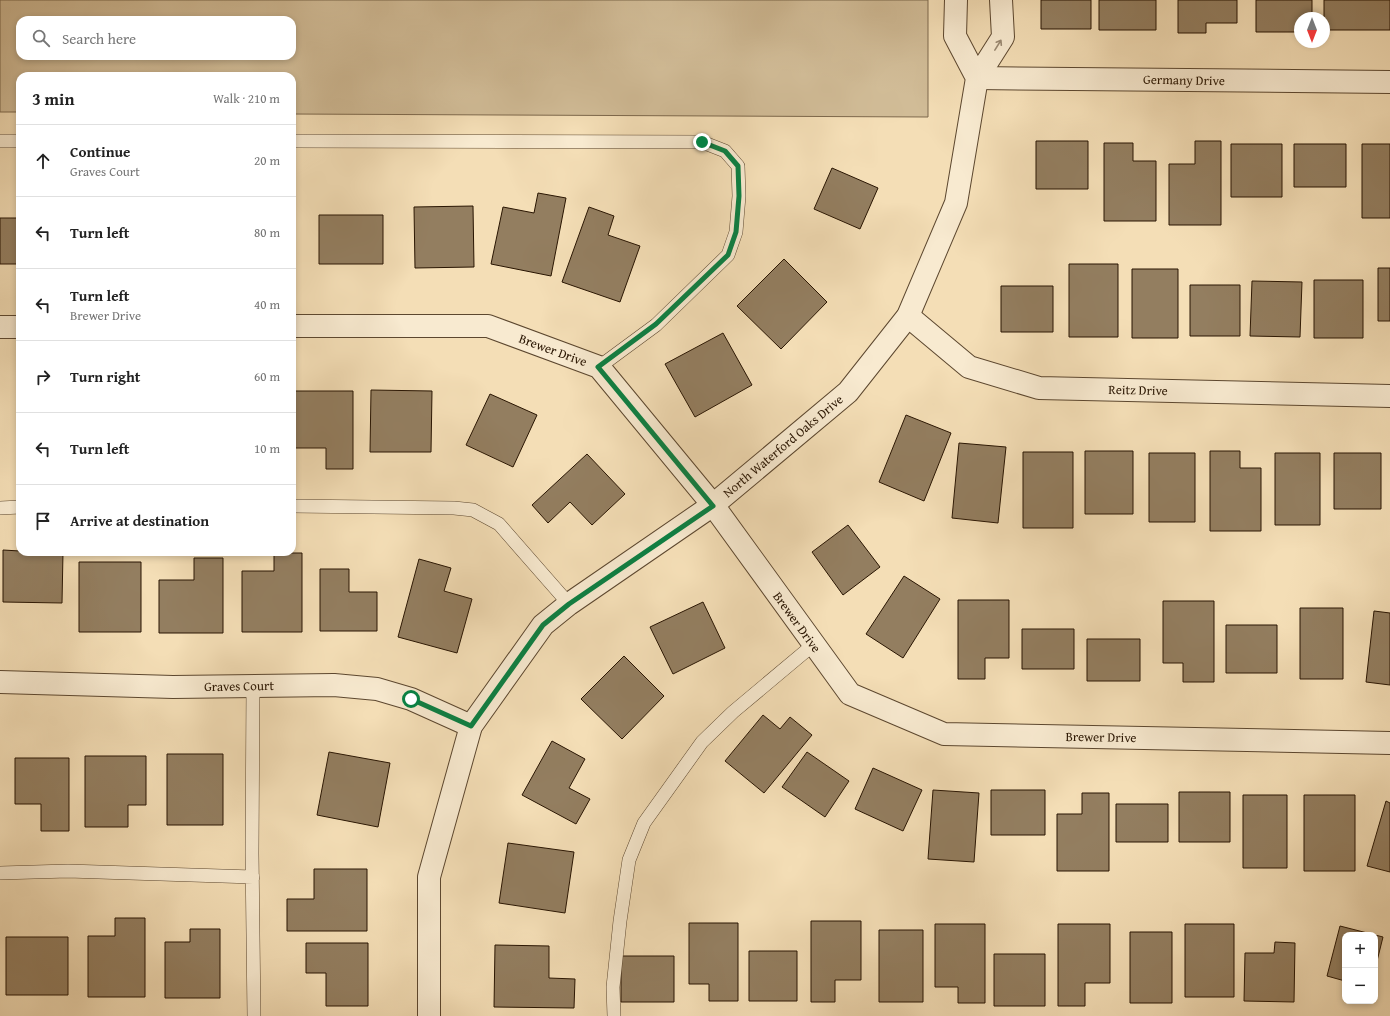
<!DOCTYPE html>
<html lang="en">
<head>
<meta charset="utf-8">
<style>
  body { margin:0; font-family:"Gentium Book Plus",serif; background:#f6f6f6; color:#222 }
  .controls { position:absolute; right:12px; bottom:12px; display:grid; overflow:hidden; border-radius:8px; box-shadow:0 2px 6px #0003 }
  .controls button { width:36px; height:36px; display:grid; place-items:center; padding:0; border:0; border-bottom:1px solid #e0e0e0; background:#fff; color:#222; font:20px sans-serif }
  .compass { position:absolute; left:1294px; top:12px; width:36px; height:36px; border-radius:50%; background:#fff; box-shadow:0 2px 6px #0003; rotate:180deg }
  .stop { position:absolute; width:12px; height:12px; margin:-9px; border:3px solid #0b8043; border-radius:50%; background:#fff }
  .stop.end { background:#0b8043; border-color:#fff; box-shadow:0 1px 4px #0008 }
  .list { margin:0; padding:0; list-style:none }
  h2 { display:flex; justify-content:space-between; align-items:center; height:52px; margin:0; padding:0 16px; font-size:17px }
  h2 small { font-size:13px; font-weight:400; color:#767676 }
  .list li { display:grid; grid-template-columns:26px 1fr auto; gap:12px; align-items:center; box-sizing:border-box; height:72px; padding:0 16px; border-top:1px solid #e0e0e0 }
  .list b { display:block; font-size:15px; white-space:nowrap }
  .list p { margin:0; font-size:13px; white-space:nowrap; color:#767676 }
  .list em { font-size:13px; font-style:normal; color:#767676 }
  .icon { flex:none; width:22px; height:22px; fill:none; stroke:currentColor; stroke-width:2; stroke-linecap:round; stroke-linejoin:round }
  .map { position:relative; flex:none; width:1390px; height:1016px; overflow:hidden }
  .search { position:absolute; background:#fff; box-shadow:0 2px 6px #0003; left:16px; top:16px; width:280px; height:44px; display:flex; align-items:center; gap:10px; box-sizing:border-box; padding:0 14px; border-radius:12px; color:#767676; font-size:15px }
  .panel { position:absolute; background:#fff; box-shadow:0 2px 6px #0003; left:16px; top:72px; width:280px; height:484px; border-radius:12px }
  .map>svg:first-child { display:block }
</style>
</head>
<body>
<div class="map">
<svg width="1390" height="1016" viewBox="0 0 1390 1016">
  <rect width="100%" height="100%" fill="#f4deb6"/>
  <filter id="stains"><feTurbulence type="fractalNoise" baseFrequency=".005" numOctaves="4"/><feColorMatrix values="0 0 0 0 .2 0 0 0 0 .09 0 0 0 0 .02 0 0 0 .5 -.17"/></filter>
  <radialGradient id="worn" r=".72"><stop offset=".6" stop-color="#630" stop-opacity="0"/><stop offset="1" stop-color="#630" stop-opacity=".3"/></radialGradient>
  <path fill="#d1bc97" stroke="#7d684c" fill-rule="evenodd" d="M0,0h928v117l-636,-3v-38h-272v36h-20zM20,20h272v36h-272z"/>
  <path fill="#937e60" stroke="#291502" d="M1041,0h50v29h-50z
    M1099,0h57v30h-57z
    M1178,0h59v23h-31v10h-28z
    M1256,0h56v18h-12v14h-44z
    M1324,0h66v30h-66z
    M1036,141h52v48h-52z
    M1195,141h26v84h-52v-61h26z
    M1104,143h29v18h23v60h-52z
    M1231,144h51v53h-51z
    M1294,144h52v43h-52z
    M1362,144h28v74h-28z
    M832,168l46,20 -18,41 -46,-20z
    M538,193l28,5 -15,78 -60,-12 12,-57 31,6z
    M473,206l1,61 -59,1 -1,-61z
    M589,207l25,9 -6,19 32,11 -20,56 -58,-20z
    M319,215h64v49h-64z
    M0,218h20v46h-20z
    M784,259l43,43 -46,47 -44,-43z
    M1069,264h49v73h-49z
    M1378,268h12v53h-12z
    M1132,269h46v69h-46z
    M1314,280h49v58h-49z
    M1252,281l50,1 -2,55 -50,-1z
    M1190,285h50v51h-50z
    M1001,286h52v46h-52z
    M723,333l29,52 -57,32 -30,-53z
    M371,390l61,1 -1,61h-61z
    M292,391h61v78h-27v-21h-34z
    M490,394l47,21 -24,52 -47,-22z
    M906,415l45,18 -27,68 -45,-19z
    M959,443l47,4 -8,76 -46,-5z
    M1085,451h48v63h-48z
    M1210,451h30v17h21v63h-51z
    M1023,452h50v76h-50z
    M1149,453h46v69h-46z
    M1275,453h45v72h-45z
    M1334,453h47v56h-47z
    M587,454l38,40 -33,31 -22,-23 -22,21 -16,-18z
    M848,525l32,42 -37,28 -31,-43z
    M3,550l17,1v1h43l-1,51 -59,-1z
    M274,553h28v79h-60v-61h32z
    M194,558h29v75h-64v-53h35z
    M419,559l32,9 -7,23 28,8 -15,54 -59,-16z
    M79,562h62v70h-62z
    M320,569h29v23h28v39h-57z
    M904,576l36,23 -37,59 -37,-24z
    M958,600h51v58h-24v21h-27z
    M1163,601h51v81h-31v-19h-20z
    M703,602l22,46 -52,26 -23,-47z
    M1300,608h43v71h-43z
    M1374,611l16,2v72l-24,-3z
    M1226,625h51v48h-51z
    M1022,629h52v40h-52z
    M1087,639h53v42h-53z
    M624,656l40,40 -42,43 -41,-40z
    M763,715l17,14 10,-12 22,18 -48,58 -39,-32z
    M552,741l33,18 -16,29 21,11 -14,25 -54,-29z
    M329,752l61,11 -12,64 -61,-12z
    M807,752l42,29 -24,36 -43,-30z
    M167,754h56v71h-56z
    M85,756h61v49h-18v22h-43z
    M15,758h54v73h-28v-27h-26z
    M873,768l49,22 -19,41 -48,-22z
    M933,790l46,3 -5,69 -46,-3z
    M991,790h54v45h-54z
    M1179,792h51v50h-51z
    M1082,793h27v78h-52v-57h25z
    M1243,795h44v73h-44z
    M1304,795h51v76h-51z
    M1386,801l4,2v69l-23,-6z
    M1116,804h52v38h-52z
    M508,843l66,9 -9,61 -66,-10z
    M314,869h53v62h-80v-32h27z
    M115,918h30v79h-57v-61h27z
    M811,921h50v59h-26v22h-24z
    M689,923h49v78h-29v-17h-20z
    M935,924h50v79h-27v-16h-23z
    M1058,924h52v59h-25v23h-27z
    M1185,924h49v73h-49z
    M1340,926l43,11 -8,32v-34h-30v46l-18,-5z
    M190,929h30v69h-55v-56h25z
    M879,930h44v72h-44z
    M1130,932h42v71h-42z
    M6,937h62v58h-62z
    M1275,942l20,1 -1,59 -50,-1 1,-48h29z
    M306,943h62v63h-42v-33h-20z
    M495,945l54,1v32l26,1 -1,29 -80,-1z
    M749,951h48v50h-48z
    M994,954h51v52h-51z
    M621,956h53v46h-53z"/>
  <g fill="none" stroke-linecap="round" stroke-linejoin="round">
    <defs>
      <path id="service" d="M0,141h20
        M292,141l410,1 23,9 13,15 1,30 -3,36 -8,23 -72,70 -57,42
        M292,506l162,2 19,2 26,14 70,80
        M0,508l20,-1
        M253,686l-1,167 2,163
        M0,873l68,-2 185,6
        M614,1016l-1,-29 7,-66 9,-61 15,-37 58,-81 31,-30 80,-67"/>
      <path id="minor" d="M977,78l413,4
        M908,316l61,51 70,21 351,8
        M292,326h196l111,41 114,138 137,189 94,40 446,9
        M0,327h20
        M0,682l173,5 161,-2 43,4 34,10 60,27"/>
      <path id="tertiary" d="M956,0l-1,36 22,42
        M429,1016v-139l42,-151 72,-101 26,-21 144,-99 135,-113 60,-76 48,-113 21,-125 26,-41 -2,-37"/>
    </defs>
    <use href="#service" stroke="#5c472f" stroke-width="14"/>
    <use href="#minor" stroke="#5c472f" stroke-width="24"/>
    <use href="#tertiary" stroke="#5c472f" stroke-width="24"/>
    <use href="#service" stroke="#f8ead0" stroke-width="13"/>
    <use href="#minor" stroke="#f8ead0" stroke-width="22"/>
    <use href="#tertiary" stroke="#f8ead0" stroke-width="22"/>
  </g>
  <defs><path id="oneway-shaft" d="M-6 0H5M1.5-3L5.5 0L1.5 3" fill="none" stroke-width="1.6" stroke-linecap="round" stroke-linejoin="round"/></defs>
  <use stroke="#9b8a73" href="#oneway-shaft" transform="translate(998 45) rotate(-58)"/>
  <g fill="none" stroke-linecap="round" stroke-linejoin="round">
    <path stroke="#0b8043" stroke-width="5" d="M411,699l60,27 72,-101 26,-21 144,-98 -115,-139 58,-43 72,-69 8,-23 3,-36 -1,-30 -13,-15 -23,-9"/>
  </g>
  <g text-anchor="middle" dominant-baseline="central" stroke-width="3" stroke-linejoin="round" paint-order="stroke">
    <g font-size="13" fill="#291502" stroke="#f8ead0">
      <text transform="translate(1184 80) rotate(1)">Germany Drive</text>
      <text transform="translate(553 350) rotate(20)">Brewer Drive</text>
      <text transform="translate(1138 390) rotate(1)">Reitz Drive</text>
      <text transform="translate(783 446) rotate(-40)">North Waterford Oaks Drive</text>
      <text transform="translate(797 622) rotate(54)">Brewer Drive</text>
      <text transform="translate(239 686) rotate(-1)">Graves Court</text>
      <text transform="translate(1101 737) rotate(1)">Brewer Drive</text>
    </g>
  </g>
  <rect width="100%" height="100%" filter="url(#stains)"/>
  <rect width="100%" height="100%" fill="url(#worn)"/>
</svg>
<div class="controls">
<button>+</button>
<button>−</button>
</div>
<svg class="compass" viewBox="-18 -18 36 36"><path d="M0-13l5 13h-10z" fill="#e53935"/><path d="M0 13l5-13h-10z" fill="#767676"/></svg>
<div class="stop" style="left:411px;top:699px"></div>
<div class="stop end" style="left:702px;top:142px"></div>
<div class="search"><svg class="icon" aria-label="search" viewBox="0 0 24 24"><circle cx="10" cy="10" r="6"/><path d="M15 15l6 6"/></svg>Search here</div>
<section class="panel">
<h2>3 min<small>Walk · 210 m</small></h2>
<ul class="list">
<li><svg class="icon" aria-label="ahead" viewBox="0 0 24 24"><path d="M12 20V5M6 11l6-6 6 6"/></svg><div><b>Continue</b><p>Graves Court</p></div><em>20 m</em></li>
<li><svg class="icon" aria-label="left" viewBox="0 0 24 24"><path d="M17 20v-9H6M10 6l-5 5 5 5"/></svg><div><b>Turn left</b></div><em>80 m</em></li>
<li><svg class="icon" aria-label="left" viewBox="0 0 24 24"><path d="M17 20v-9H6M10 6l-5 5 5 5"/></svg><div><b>Turn left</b><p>Brewer Drive</p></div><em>40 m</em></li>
<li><svg class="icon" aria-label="right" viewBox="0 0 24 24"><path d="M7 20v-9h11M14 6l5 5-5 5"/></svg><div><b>Turn right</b></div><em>60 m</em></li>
<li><svg class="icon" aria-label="left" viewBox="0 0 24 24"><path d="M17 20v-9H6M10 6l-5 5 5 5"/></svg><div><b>Turn left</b></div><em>10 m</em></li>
<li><svg class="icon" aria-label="arrive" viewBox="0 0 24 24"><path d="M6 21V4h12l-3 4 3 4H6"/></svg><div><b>Arrive at destination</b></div></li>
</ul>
</section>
</div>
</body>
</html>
